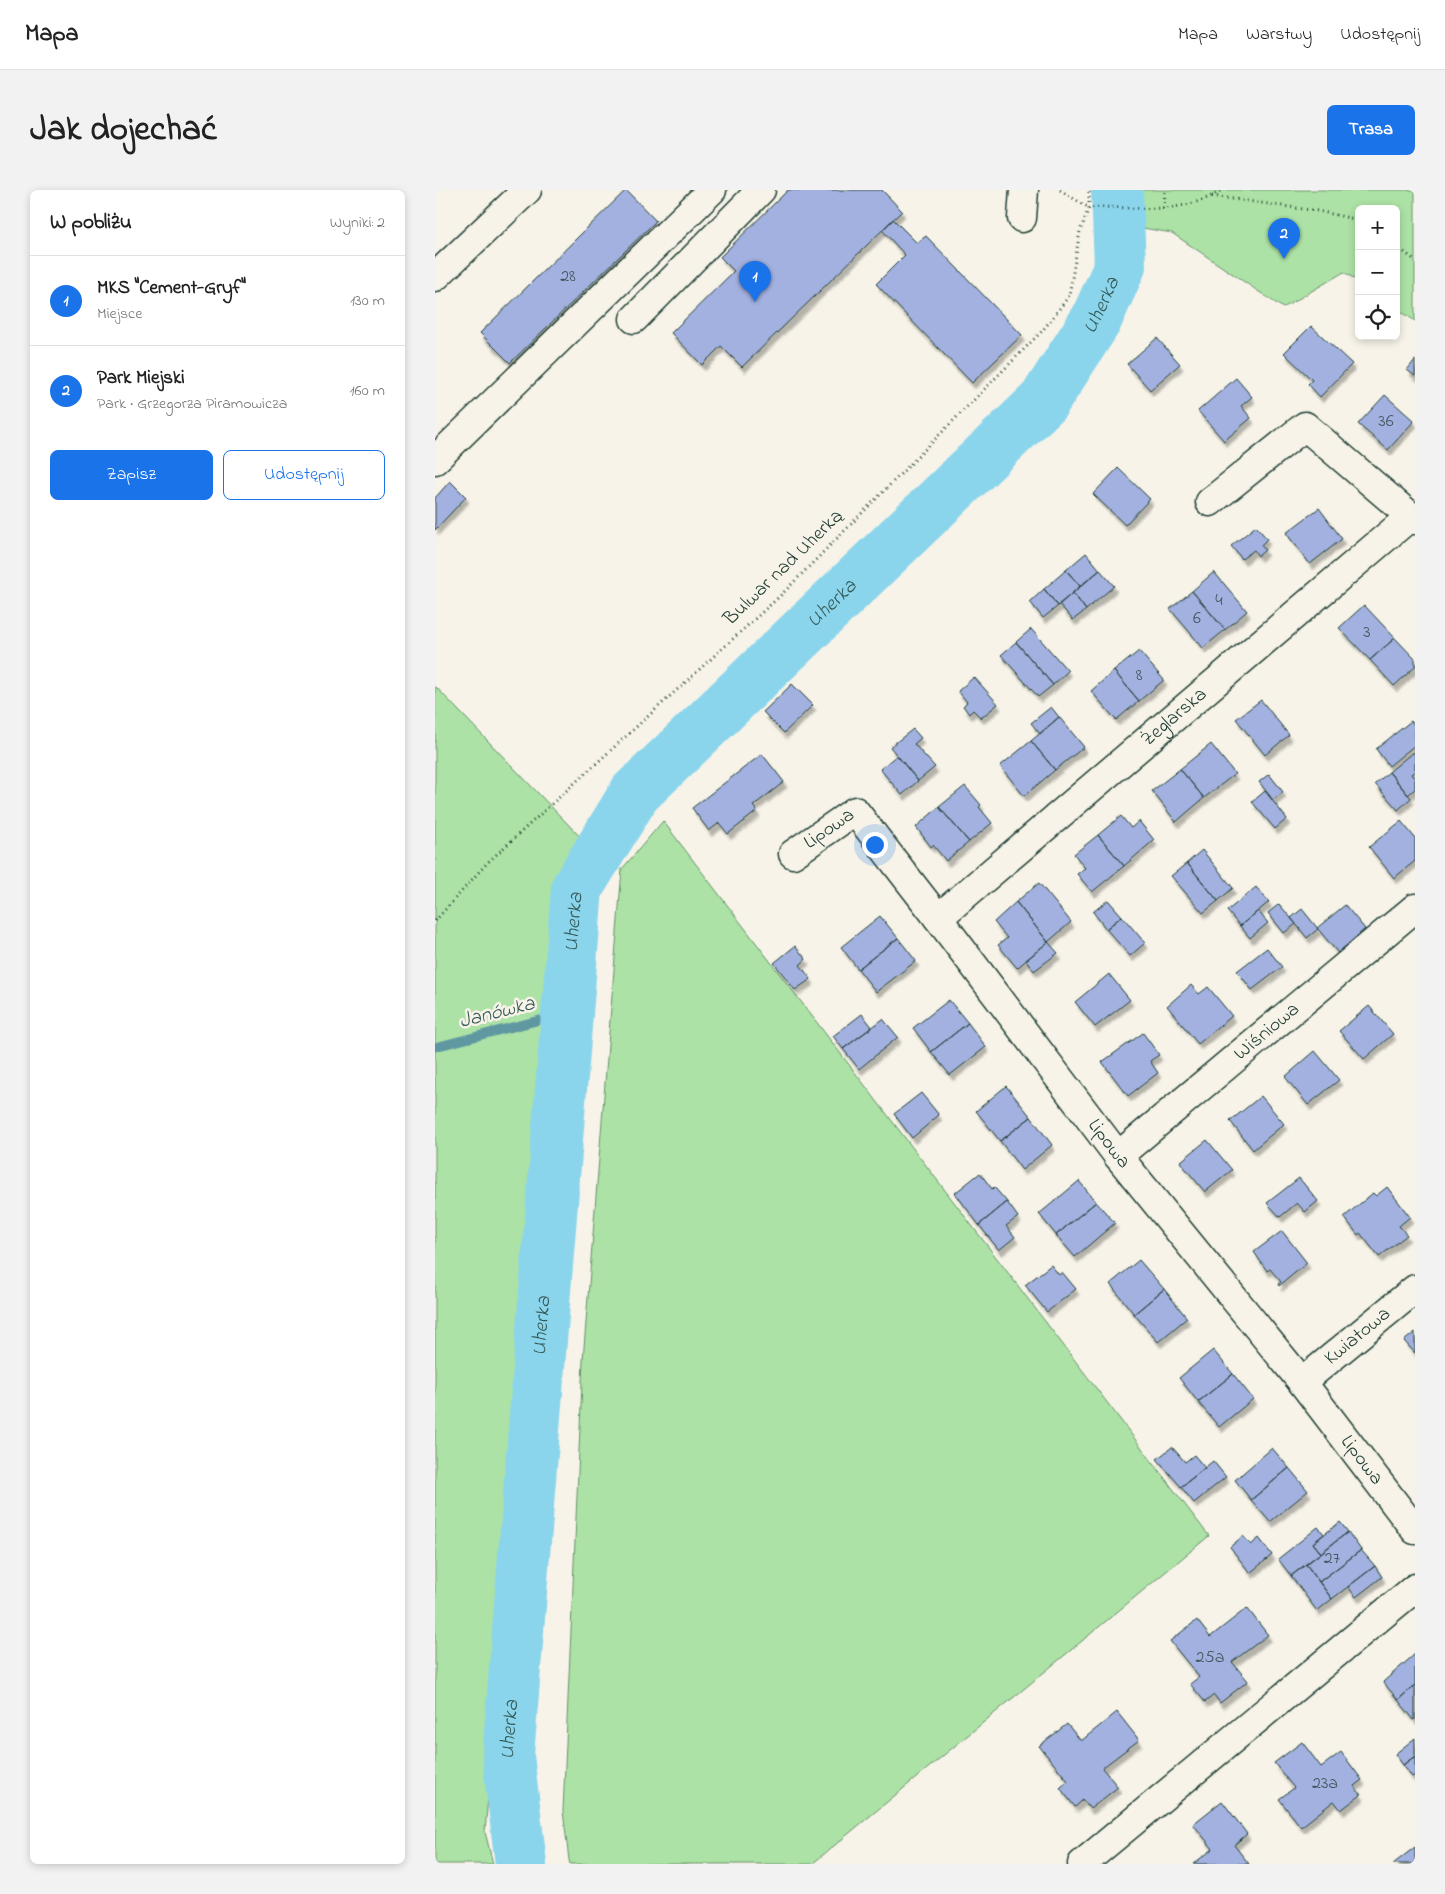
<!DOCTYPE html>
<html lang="pl">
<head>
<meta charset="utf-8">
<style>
  body { margin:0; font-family:"Indie Flower",sans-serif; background:#f2f2f2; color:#222 }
  .controls { position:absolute; right:15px; top:15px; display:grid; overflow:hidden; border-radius:8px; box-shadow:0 2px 8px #0003 }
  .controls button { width:45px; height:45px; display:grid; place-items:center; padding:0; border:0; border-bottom:1px solid #e0e0e0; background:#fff; color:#222; font:25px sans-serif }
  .you { position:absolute; left:439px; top:654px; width:18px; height:18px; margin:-12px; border:4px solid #fff; border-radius:50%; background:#1a73e8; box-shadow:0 0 0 8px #1a73e833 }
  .badge { display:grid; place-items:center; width:32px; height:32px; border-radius:50%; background:#1a73e8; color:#fff; font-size:16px; font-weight:700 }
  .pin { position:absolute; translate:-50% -41px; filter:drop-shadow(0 1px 2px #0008) }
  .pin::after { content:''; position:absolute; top:26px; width:18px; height:15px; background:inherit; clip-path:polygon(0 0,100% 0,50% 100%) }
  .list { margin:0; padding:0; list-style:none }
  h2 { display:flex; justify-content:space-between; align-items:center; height:65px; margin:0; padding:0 20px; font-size:21px }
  h2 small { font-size:16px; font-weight:400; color:#767676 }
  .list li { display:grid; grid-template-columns:32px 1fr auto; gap:15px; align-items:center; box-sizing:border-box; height:90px; padding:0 20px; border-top:1px solid #e0e0e0 }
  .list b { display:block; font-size:19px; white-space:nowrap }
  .list p { margin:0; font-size:16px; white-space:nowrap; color:#767676 }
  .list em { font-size:16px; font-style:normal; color:#767676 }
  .actions { display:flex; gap:10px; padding:15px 20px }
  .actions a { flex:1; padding:11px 0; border:1px solid #1a73e8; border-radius:8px; text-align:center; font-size:18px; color:#1a73e8 }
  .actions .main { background:#1a73e8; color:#fff }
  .icon { flex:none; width:28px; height:28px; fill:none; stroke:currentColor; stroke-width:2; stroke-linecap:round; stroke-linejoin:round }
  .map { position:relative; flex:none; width:980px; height:1674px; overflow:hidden; border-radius:8px }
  header { display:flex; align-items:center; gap:30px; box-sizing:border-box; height:70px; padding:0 25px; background:#fff; border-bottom:1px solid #e0e0e0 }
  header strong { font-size:24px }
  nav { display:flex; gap:28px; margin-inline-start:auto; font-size:18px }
  .intro { display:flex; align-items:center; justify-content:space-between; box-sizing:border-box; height:120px; padding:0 30px }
  h1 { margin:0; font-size:35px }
  .button { padding:12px 22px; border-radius:8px; background:#1a73e8; color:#fff; font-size:18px; font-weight:700 }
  main { display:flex; gap:30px; padding:0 30px }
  aside { flex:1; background:#fff; border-radius:8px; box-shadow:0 2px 8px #0003 }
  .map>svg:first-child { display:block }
</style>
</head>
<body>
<header>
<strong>Mapa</strong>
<nav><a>Mapa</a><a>Warstwy</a><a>Udostępnij</a></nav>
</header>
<div class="intro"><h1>Jak dojechać</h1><a class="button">Trasa</a></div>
<main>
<aside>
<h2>W pobliżu<small>Wyniki: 2</small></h2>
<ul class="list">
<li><span class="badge">1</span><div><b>MKS &quot;Cement-Gryf&quot;</b><p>Miejsce</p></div><em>130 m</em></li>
<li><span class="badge">2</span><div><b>Park Miejski</b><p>Park · Grzegorza Piramowicza</p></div><em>160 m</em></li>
</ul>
<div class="actions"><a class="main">Zapisz</a><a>Udostępnij</a></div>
</aside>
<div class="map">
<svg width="980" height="1674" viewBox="0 0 980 1674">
  <defs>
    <filter id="shadow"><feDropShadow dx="3" dy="5.5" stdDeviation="1" flood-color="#0004"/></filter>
  </defs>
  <rect width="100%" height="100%" fill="#f7f3e8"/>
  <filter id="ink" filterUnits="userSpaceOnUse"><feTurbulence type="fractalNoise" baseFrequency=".02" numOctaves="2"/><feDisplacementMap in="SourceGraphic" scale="10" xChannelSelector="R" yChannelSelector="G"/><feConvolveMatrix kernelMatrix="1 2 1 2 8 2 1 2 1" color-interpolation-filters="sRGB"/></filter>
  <g filter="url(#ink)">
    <path fill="#ace2a5" stroke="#66906c" d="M660,0h320v131l-19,-13v-99h-37v73l-15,-10 -61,36 -111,-75 -76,-13z
      M0,496l153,159 -30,44 -40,550 -33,393 8,32h-58z
      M228,631l546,715 -397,328h-242l-1,-4 -6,-49 20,-451 39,-491z"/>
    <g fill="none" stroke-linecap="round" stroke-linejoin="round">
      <path stroke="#6098a2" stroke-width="9" d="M0,857l132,-34"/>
      <path stroke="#8bd5ec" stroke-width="52" id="s1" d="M86,1674l-13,-108 69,-868 58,-95 409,-392 52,-81 24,-54 -3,-76"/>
    </g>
    <path fill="#a2b1e0" stroke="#1f3d34" filter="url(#shadow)" d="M191,0l30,31 -146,142 -30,-30z
      M353,0h94l20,21 -160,156 -21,-21 -19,19 -31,-32 63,-62 -14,-14z
      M458,29l24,24 9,-7 96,99 -50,48 -96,-99 29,-29 -23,-25z
      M876,136l41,38 -32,33 -12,-13 4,-4 -28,-27z
      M722,148l23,26 -30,26 -23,-26z
      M980,170v16l-8,-6z
      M801,188l16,19 -11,9 10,12 -27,23 -26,-30z
      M950,205l29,26 -26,29 -30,-26z
      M683,278l32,31 -25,26 -32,-31z
      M15,291l16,16 -31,33v-32z
      M884,318l23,31 -32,25 -24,-31z
      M821,336l11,13 -6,6 4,5 -7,6 -4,-6 -12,9 -11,-13z
      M651,363l14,17 -20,16 -14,-16z
      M631,380l14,16 -22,20 -14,-17z
      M665,380l14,16 -28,24 -13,-17z
      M779,382l33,39 -22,19 -33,-39z
      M609,399l14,17 -15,12 -13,-16z
      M757,401l33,39 -22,18 -33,-39z
      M638,403l13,17 -13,10 -14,-16z
      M929,415l31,33 -25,22 -31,-32z
      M596,439l37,42 -15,14 -37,-43z
      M960,448l20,21v8l-21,19 -24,-26z
      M581,452l37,43 -15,12 -37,-42z
      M704,461l25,29 -25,21 -25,-30z
      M679,481l25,30 -23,19 -25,-29z
      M539,487l24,27 -17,14 -8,-8 -4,4 -6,-8 4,-4 -9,-11z
      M357,494l21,21 -29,28 -21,-21z
      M826,510l28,35 -24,20 -29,-36z
      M616,517l8,10 -19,17 -9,-11z
      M624,527l25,30 -29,23 -24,-29z
      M976,531l4,5v19l-26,21 -13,-17z
      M478,539l8,9 -7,6 21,23 -17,14 -28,-34z
      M596,551l24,29 -31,26 -24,-30z
      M776,554l24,30 -31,24 -24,-29z
      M978,562l2,3v16l-4,3 4,5v10l-7,6 -19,-23z
      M327,564l22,28 -31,24 4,5 -29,23 -9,-11 -10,8 -17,-23z
      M462,565l21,26 -16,14 -22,-26z
      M745,579l24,29 -28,24 -24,-31z
      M954,582l22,26 -13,12 -23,-26z
      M834,584l14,18 -10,8 -14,-18z
      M530,596l16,19 -2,2 13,16 -23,19 -30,-35z
      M830,601l22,28 -12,10 -23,-27z
      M504,617l30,35 -23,19 -13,-16 -2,2 -15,-20z
      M686,626l10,12 8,-7 15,19 -30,26 -26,-31z
      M966,631l14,17v23l-21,17 -25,-31z
      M663,645l26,31 -32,26 -15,-18 8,-6 -11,-14z
      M767,660l31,38 -15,13 -31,-38z
      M752,673l31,38 -15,12 -32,-37z
      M604,693l32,39 -23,20 -32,-40z
      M821,697l13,15 -29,24 -13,-15z
      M673,710l14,16 -16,13 -13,-17z
      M581,712l32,40 -31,26 -19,-23 9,-7 -13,-16z
      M844,714l17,20 -12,9 -16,-20z
      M910,715l20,24 -27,24 -21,-25z
      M867,719l16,20 -11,9 -16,-20z
      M823,721l10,12 -18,15 -10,-12z
      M445,726l18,22 -40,31 -17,-22z
      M687,726l23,27 -15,13 -24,-27z
      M463,748l18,23 -40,31 -18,-23z
      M613,752l10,11 -24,18 -8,-11z
      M360,756l11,13 -6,6 11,14 -16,11 -21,-27z
      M832,758l15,19 -30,23 -15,-19z
      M674,784l21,26 -35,27 -20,-25z
      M756,795l8,9 9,-7 24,29 -34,28 -31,-38z
      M514,810l19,23 -37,29 -18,-24z
      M934,816l24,28 -29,25 -25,-28z
      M427,824l10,13 -29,22 -10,-13z
      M448,829l15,18 -39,32 -16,-20z
      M533,833l18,24 -36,28 -19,-23z
      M708,843l16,22 -9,6 8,12 -30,23 -26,-34z
      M880,861l24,29 -31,25 -23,-28z
      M571,896l25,31 -31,24 -24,-30z
      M486,903l18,22 -27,23 -18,-24z
      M826,906l23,28 -31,26 -23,-29z
      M596,927l21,28 -30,25 -22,-29z
      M772,950l25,30 -27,22 -25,-30z
      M545,983l12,16 2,-2 13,15 -28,23 -24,-32z
      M864,988l19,23 -13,11 -8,-9 -17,14 -13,-14z
      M644,991l17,21 -40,33 -17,-21z
      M952,997l23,30 -11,9 8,9 -28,22 -19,-24 -2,2 -14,-18 29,-24 3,3z
      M572,1012l11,15 -12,9 9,11 -16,13 -20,-25z
      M661,1012l19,21 -40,34 -19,-22z
      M847,1041l25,32 -28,23 -1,-2 3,-2 -11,-13 -3,2 -13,-19z
      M704,1070l25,29 -30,25 -24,-30z
      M616,1075l8,10 3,-3 14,17 -29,23 -22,-27z
      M729,1099l23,29 -29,24 -24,-28z
      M980,1142v21l-11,-12z
      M778,1160l20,24 -35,28 -19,-24z
      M798,1184l20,25 -34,28 -21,-25z
      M737,1257l13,15 9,-7 11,13 -24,19 -24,-28z
      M837,1258l17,20 -38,32 -16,-20z
      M778,1271l13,16 -32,26 -13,-16z
      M854,1278l19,23 -38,31 -19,-22z
      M905,1332l8,10 -27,21 -8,-10z
      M883,1337l6,7 -11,9 8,10 -30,23 -13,-17z
      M913,1342l13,18 -42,32 -13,-18z
      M808,1346l8,9 8,-7 13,17 -22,18 -20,-26z
      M926,1360l14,16 -43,33 -13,-17z
      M871,1374l26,35 -15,12 -26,-35z
      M940,1376l7,11 -26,20 -8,-10z
      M812,1418l21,27 -36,27 16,19 -28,22 -6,-8 -9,7 -15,-18 9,-7 -29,-36 27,-21 13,17z
      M980,1464v31l-17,15 -15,-18z
      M980,1495v34l-1,1 -16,-20z
      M682,1522l22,28 -37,28 16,19 -28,22 -7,-9 -8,7 -15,-19 8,-7 -29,-35 28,-22 14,17z
      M980,1548v18l-12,9 -8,-11z
      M867,1552l19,25 20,-15 21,28 -8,6 7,9 -20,15 -7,-9 -33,26 -22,-28 15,-11 -20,-25z
      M980,1566v19l-3,2 -9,-12z
      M787,1611l25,33 -13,11 15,19h-56l20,-15 -20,-25z
      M980,1657v17h-22z"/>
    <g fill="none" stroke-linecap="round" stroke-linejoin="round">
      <defs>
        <g id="minor">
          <path d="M587,28l2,-28"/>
          <path d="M0,87l92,-87"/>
          <path d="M199,129l127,-129"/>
          <path d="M0,270l277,-270"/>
          <path d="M775,312l95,-76 110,94"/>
          <path id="s2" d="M358,664l62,-43 83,107 180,238 184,226 113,148"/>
          <path id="s3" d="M503,728l473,-402"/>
          <path id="s4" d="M683,966l297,-248"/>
          <path id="s5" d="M867,1192l113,-93"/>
          <path d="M647,1674l333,-276"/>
        </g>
      </defs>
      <use href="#minor" stroke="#1f3d34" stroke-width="31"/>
      <path stroke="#1f3d34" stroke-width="3" stroke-dasharray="1 4" stroke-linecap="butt" d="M625,0l29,18
        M777,6l106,15 41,9
        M654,18v-18
        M729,18l1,-18
        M961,56l19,14
        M0,731l52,-58 293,-267 263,-266 26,-34 11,-65 9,-23 12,-1c42,1 84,7 121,-17"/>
      <use href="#minor" stroke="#f7f3e8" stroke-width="28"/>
    </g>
  </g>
  <g text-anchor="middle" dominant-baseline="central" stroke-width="5" stroke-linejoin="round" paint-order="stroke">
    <g font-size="18" fill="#405a5f">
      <text x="133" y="87">28</text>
      <text x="951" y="232">36</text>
      <text x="784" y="411">4</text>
      <text x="762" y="429">6</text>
      <text x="932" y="443">3</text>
      <text x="704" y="486">8</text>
      <text x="897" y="1369">27</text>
      <text x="775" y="1468">25a</text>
      <text x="890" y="1594">23a</text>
    </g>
    <g font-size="20" fill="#1f3d34" stroke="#f7f3e8">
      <text transform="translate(349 378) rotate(-44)">Bulwar nad Uherką</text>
      <text stroke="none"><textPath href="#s3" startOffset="310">Żeglarska</textPath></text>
      <text stroke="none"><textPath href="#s2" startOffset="44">Lipowa</textPath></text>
      <text stroke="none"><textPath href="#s4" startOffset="194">Wiśniowa</textPath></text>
      <text stroke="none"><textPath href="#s2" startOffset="494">Lipowa</textPath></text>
      <text stroke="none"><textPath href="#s5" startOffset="72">Kwiatowa</textPath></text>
      <text stroke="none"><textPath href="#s2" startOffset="899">Lipowa</textPath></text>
    </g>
    <g font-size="21" font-style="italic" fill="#355b59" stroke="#f7f3e8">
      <text stroke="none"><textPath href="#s1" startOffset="1769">Uherka</textPath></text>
      <text stroke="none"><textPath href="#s1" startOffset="1364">Uherka</textPath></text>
      <text stroke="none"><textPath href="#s1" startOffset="945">Uherka</textPath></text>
      <text transform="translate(62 823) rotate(-14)">Janówka</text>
      <text stroke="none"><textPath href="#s1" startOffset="540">Uherka</textPath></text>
      <text stroke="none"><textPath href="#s1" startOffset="135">Uherka</textPath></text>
    </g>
  </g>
</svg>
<div class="controls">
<button>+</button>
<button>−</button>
<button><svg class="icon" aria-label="locate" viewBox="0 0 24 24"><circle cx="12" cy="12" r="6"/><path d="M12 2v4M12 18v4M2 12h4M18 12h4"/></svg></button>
</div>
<div class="you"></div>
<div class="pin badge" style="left:320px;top:112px">1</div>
<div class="pin badge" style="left:849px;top:69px">2</div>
</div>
</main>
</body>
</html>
